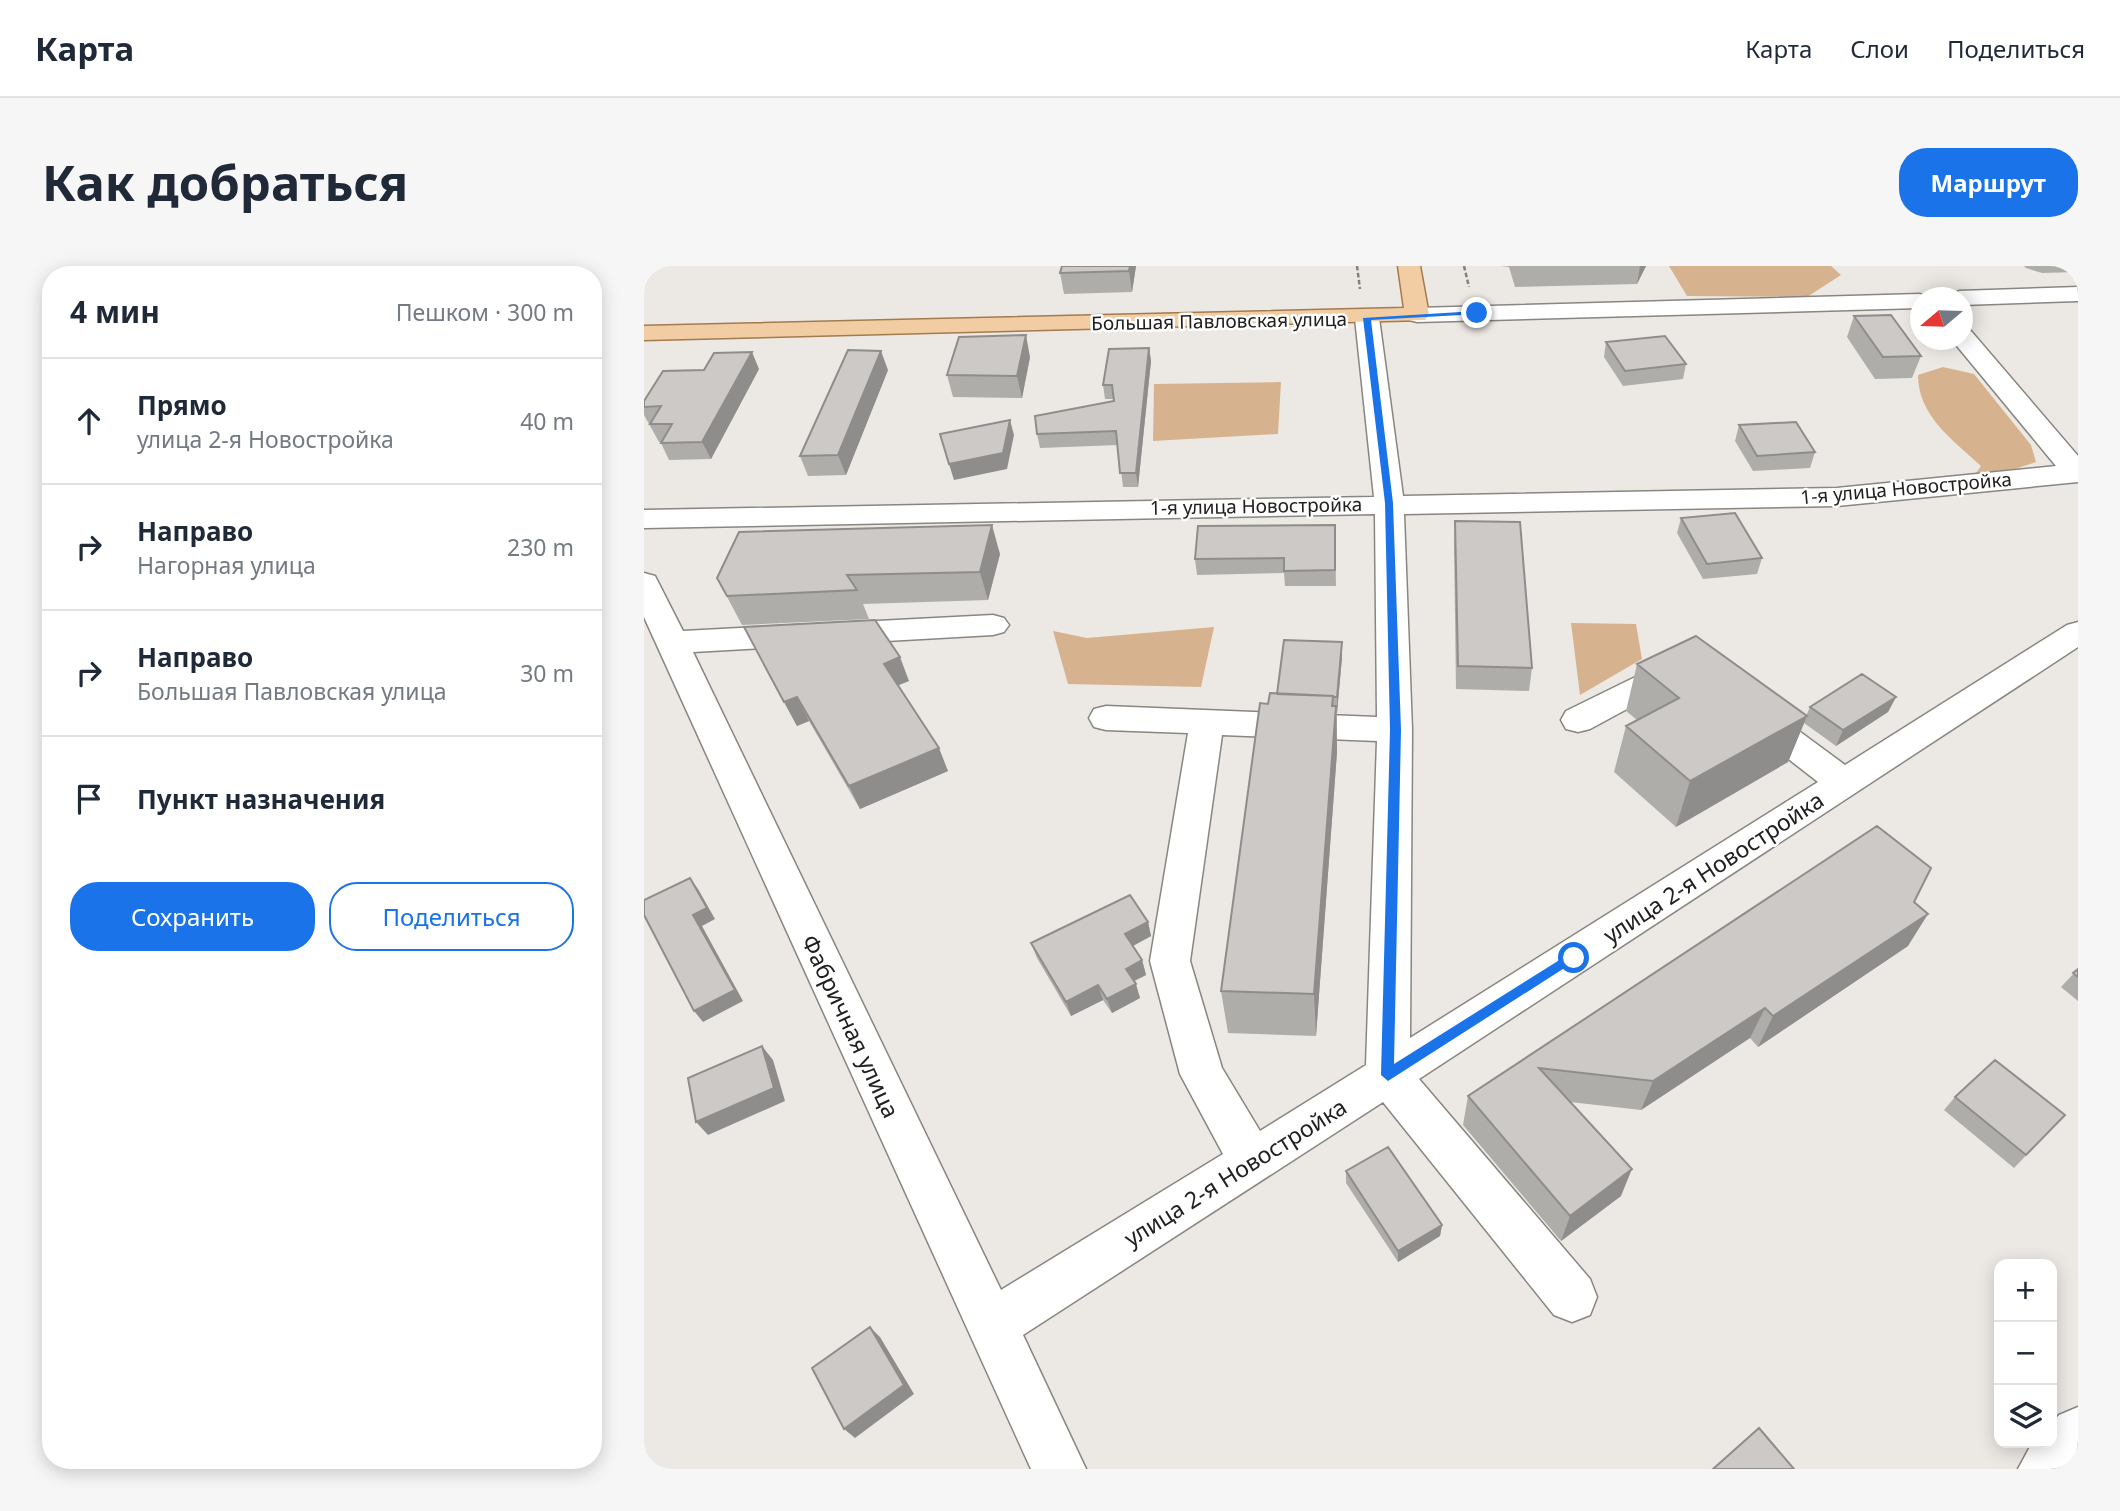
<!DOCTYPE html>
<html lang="ru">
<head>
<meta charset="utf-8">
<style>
  body { margin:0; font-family:"Noto Sans",sans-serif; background:#f6f6f7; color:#1f2937 }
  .controls { position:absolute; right:21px; bottom:21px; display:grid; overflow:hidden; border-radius:14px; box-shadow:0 4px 18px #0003 }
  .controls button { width:63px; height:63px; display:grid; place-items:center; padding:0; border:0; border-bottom:2px solid #e0e1e3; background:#fff; color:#1f2937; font:35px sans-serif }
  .compass { position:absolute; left:1266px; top:21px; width:63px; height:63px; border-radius:50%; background:#fff; box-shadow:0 4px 18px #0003; rotate:251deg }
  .stop { position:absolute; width:21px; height:21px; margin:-16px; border:5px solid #1a73e8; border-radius:50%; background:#fff }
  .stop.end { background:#1a73e8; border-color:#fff; box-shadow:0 2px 7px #0008 }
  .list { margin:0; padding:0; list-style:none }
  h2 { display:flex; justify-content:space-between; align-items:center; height:91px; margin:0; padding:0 28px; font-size:30px }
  h2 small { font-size:23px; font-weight:400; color:#747a83 }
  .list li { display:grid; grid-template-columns:46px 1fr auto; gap:21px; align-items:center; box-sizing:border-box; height:126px; padding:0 28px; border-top:2px solid #e0e1e3 }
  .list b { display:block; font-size:26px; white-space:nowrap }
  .list p { margin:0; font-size:23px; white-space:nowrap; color:#747a83 }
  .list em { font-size:23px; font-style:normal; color:#747a83 }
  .actions { display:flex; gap:14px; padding:21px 28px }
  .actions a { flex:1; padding:16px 0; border:2px solid #1a73e8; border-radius:28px; text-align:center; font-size:24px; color:#1a73e8 }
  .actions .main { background:#1a73e8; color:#fff }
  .icon { flex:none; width:38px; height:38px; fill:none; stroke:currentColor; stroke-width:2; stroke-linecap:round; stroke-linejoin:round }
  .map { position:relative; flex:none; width:1434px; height:1203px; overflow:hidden; border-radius:28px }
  header { display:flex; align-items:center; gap:42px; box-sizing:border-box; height:98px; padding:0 35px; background:#fff; border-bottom:2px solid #e0e1e3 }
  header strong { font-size:33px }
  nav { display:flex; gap:38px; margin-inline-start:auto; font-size:24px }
  .intro { display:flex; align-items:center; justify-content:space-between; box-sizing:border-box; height:168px; padding:0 42px }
  h1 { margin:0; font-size:49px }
  .button { padding:18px 32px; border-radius:28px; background:#1a73e8; color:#fff; font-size:24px; font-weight:700 }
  main { display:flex; gap:42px; padding:0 42px }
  aside { flex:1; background:#fff; border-radius:28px; box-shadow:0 4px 18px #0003 }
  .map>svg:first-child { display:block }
</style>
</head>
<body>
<header>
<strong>Карта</strong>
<nav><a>Карта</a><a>Слои</a><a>Поделиться</a></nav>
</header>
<div class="intro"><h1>Как добраться</h1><a class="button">Маршрут</a></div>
<main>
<aside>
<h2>4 мин<small>Пешком · 300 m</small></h2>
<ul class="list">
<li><svg class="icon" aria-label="ahead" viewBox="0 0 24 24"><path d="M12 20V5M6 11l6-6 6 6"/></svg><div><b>Прямо</b><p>улица 2-я Новостройка</p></div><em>40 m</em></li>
<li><svg class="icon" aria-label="right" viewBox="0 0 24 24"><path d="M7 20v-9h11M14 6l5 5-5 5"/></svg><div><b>Направо</b><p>Нагорная улица</p></div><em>230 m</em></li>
<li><svg class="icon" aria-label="right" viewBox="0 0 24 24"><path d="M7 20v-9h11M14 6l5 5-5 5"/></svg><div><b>Направо</b><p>Большая Павловская улица</p></div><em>30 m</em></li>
<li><svg class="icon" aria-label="arrive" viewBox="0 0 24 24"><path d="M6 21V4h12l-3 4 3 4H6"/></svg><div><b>Пункт назначения</b></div></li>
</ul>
<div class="actions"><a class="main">Сохранить</a><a>Поделиться</a></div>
</aside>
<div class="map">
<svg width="1434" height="1203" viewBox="0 0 1434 1203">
  <rect width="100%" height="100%" fill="#ece9e5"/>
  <path fill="#d6b38e" d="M1025,0h162l10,9 -34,22 -120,-1z
    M1299,101l31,7 57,71 5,17 -21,7 -39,4 5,-7c-28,-26 -63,-50 -63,-91z
    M637,116l-3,52 -125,7 1,-57z
    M927,357l65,1 6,35 -62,36z
    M570,361l-13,60 -133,-3 -15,-53 34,7z"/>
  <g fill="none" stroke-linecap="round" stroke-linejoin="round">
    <defs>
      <path id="minor" d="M1434,21v14l-116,4v-7h-14l11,-7z
        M1276,28l9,4h-9v10l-503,14 -8,-2 -4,-5 4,-5 8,-2z
        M723,45l8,2 4,5 24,178 434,-8 219,-22 -104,-126h10v-11l9,2 107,125v26l-241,24 -433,8 8,216 -2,308 408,-256 -77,-60 -5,-8 5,-8 12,-4 12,4 80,59 222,-140 11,-3v25l-659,432 171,200 7,18 -7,18 -18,7 -18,-7 -171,-213 -360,233 63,134h-55l-387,-852v-44l11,3 28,55 310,-16 11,3 5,7 -5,7 -11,3 -300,17 308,638 222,-136 -43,-80 -30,-113 38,-228 -82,-3 -12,-3 -5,-9 5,-9 12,-3 271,11 -2,-203 -731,14v-18l730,-13 -19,-179 4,-5zM578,469l155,6 -11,324 -106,66 -38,-63 -32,-107z
        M1032,391l12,3 5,8 -5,8 -98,53 -12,3 -12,-3 -5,-9 5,-9z
        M1434,1141v62h-60l14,-26h20v-20l7,-8z"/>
      <path id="major" d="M754,0h22l9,49 -4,5 -781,20v-14l760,-18z"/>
    </defs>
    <use href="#minor" stroke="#898682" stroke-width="3"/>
    <use href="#major" stroke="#a47b4c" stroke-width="3"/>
    <path stroke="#82807e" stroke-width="2.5" stroke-dasharray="4.5 2.5" stroke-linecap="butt" d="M713,0l3,23
      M820,0l5,21"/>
    <use href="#minor" fill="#fff" fill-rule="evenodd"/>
    <use href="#major" fill="#f2cda3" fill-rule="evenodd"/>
  </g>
  <path fill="#afadaa" d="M418,0h74l-4,26 -68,2 -4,-21z
    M857,0h145l-9,18 -122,3 -6,-20z
    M1380,0h54v6l-36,1 -16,-5z
    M1210,50l67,40 -9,22 -37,1 -28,-42z
    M962,76l80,22 -3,15 -60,7 -19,-29z
    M505,82l2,13 -13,126h-15l-5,-42 -78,3 -3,-14 77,-33 -1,-2h-8l-2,-14z
    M386,91l-8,41 -69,-1 -6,-22z
    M115,103l-48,90 -42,1 -8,-17v-1h-2l-15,-27v-14z
    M244,104l-42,105 -38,1 -8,-20z
    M1095,159l76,27 -5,16 -57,3 -18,-30z
    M1037,252l81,40 -5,16 -54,5 -26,-46z
    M811,255l77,147 -3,23 -73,-2 -2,-146z
    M691,259l1,61h-51l-1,-13 -87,2 -2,-16z
    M356,288l-12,46 -125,4 6,15 -127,6 -25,-47z
    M100,361l165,54 -11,4 50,86 -88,38 -51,-88 -12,5z
    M698,376v15l-5,56v39l-21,284 -88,-3 -7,-42 47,-287 9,-10z
    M993,398l169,52 4,-9 86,-10 -8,15 -52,34 -32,-23 -16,39 -112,65 -62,-55 12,-46 11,-6 -11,-9z
    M1270,636l-6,44 -150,101 -8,-9 -109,72 -71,-8 51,94 -60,45 -98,-116 5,-29z
    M504,656l3,14 -18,10 9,14 4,15 -12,6 6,17 -28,15 -9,-13 -32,16 -34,-58 -6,-15z
    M1434,703v32l-17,-14z
    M1311,831l110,18 -51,53 -70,-58z
    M702,905l96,54 -2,11 -42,26 -52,-79z"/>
  <path fill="#8f8d8b" d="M486,0h6l-4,26 -3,-21z
    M996,0h6l-9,18z
    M382,69l4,22 -8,41 -5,-22z
    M505,82l2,13 -13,126 -2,-14z
    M237,85l7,19 -42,105 -8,-20z
    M108,86l7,17 -48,90 -9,-17z
    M366,154l4,15 -7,34 -53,11 -5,-16z
    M348,259l8,29 -12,46 -8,-28z
    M698,376v15l-5,56v-16z
    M256,391l9,24 -15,6 -10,-23z
    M689,430l1,39 2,-29 1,46 -21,284 -2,-42z
    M153,431l12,24 -12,5 -13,-24z
    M1252,431l-8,15 -52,34 7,-16z
    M1163,450l-19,46 -112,65 14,-46z
    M295,482l9,23 -88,38 -11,-23z
    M46,612l8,11 17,30 -13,7 41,75 -40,21 -9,-11 -1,-96z
    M1284,648l-20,32 -150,101 15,-31z
    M504,656l3,14 -22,12 -4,-14z
    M498,694l4,15 -16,8 -4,-14z
    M492,718l4,14 -28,15 -5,-14z
    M454,719l5,15 -32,16 -5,-14z
    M1121,742l-15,30 -109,72 12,-29z
    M118,780l11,14 12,41 -77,34 -12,-13z
    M988,903l-11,27 -60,45 9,-25z
    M798,959l-2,11 -42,26v-11z
    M226,1061l10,10 34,57 -59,44 -11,-9z"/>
  <path fill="#ccc9c6" stroke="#8f8d8b" stroke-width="2" d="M418,0h68l-1,5 -69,2z
    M1247,49l30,41 -38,1 -29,-41z
    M382,69l-9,41 -70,-1 12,-38z
    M1021,70l21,28 -61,7 -19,-29z
    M505,82l-13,125h-16l-4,-42 -79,3 -2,-18 79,-15 -2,-16h-9l6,-36z
    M204,84l33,1 -43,104 -38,1z
    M108,86l-50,90 -41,1 11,-19h-22l11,-18 -17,1v-6l19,-30 41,-1 10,-17z
    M366,154l-7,33 -54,11 -9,-30z
    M1152,156l19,30 -58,4 -18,-31z
    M1091,247l27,45 -55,6 -26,-46z
    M811,255l65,1 12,146 -74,-2z
    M348,259l-12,47 -133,3 10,15 -130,6 -10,-18 22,-46z
    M691,259v45l-51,1v-13l-89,1 3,-33z
    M231,354l25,37 -16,7 55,84 -90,38 -52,-89 -13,5 -40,-75z
    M1052,370l111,80 -117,65 -64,-55 53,-28 -42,-34z
    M640,374l58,2 -5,55h-4v-1l-56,-2z
    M1218,408l34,23 -53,33 -33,-23z
    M626,427l63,3 -1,10h4l-22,288 -93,-3 39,-288 8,1z
    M1233,560l54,42 -17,34 14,12 -155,102 -8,-8 -112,73 -114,-13 93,101 -62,47 -102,-120z
    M46,612l17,30 -14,7 42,75 -41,21 -50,-96v-15z
    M486,629l18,27 -23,12 17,26 -16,9 10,15 -29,15 -9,-14 -32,17 -35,-59z
    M1434,703v8l-5,-4z
    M118,780l12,42 -78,34 -8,-44z
    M1351,794l70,55 -39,40 -71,-58z
    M744,881l54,78 -44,26 -52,-80z
    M226,1061l34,58 -60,44 -32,-61z
    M1115,1162l35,41h-81z"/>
  <path fill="#1a73e8" d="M833,45l2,3 -108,6 22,183 8,227 -7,334 175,-110 5,-1 6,5 -192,123 -7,-6 9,-345 -5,-227 -22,-185z"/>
  <g text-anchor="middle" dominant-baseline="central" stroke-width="5" stroke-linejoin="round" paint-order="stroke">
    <g font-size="19" fill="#21201f" stroke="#fff">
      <text transform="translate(575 55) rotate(-1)">Большая Павловская улица</text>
      <text transform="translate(1262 222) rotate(-5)">1-я улица Новостройка</text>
      <text transform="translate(612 240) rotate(-1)">1-я улица Новостройка</text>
    </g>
    <g font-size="23" fill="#21201f" stroke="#fff">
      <text transform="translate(1069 601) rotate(-33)">улица 2-я Новостройка</text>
      <text transform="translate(207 760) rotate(65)">Фабричная улица</text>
      <text transform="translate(591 906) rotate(-32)">улица 2-я Новостройка</text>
    </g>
  </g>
</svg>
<div class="controls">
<button>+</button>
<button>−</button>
<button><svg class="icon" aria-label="layers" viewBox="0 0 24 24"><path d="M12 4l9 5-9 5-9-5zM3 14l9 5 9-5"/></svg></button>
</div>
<svg class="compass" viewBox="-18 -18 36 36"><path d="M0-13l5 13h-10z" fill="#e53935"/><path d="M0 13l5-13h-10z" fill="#747a83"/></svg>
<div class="stop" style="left:930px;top:692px"></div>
<div class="stop end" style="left:833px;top:47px"></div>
</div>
</main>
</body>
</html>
